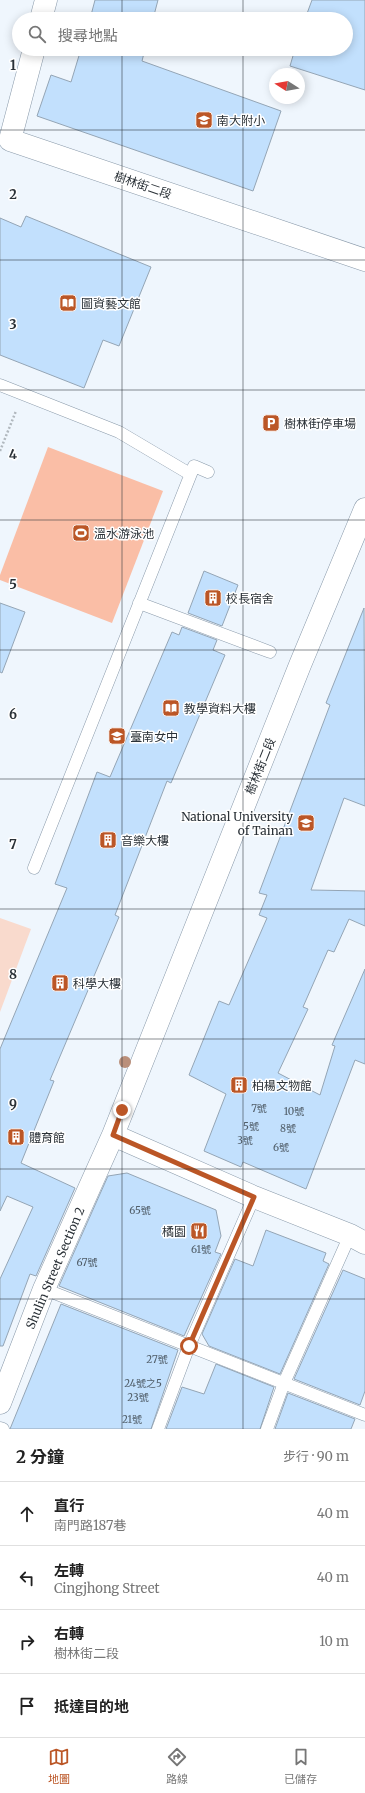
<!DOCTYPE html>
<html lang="zh-TW">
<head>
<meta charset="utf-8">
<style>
  body { margin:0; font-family:Merriweather,"Noto Sans TC",serif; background:#f2f2f2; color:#222 }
  .compass { position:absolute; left:269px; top:68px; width:36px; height:36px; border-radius:50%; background:#fff; box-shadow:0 2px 10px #0003; rotate:281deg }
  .stop { position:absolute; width:12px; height:12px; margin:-9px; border:3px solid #bb5626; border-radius:50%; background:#fff }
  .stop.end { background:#bb5626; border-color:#fff; box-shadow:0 1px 4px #0008 }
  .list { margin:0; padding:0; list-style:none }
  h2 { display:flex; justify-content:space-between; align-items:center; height:52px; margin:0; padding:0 16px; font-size:17px }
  h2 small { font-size:13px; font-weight:400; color:#767676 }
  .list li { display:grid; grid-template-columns:26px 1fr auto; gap:12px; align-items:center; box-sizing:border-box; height:64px; padding:0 16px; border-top:1px solid #e0e0e0 }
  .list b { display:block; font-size:15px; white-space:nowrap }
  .list p { margin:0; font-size:13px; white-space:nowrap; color:#767676 }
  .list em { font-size:13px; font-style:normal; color:#767676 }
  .icon { flex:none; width:22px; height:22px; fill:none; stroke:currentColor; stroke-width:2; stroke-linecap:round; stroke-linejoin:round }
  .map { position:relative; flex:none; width:365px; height:1429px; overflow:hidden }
  .search { position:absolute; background:#fff; box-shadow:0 2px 10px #0003; left:12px; right:12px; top:12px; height:44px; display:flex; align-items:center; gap:10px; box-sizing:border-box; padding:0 14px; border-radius:22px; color:#767676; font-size:15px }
  .sheet { height:308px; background:#fff }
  nav { display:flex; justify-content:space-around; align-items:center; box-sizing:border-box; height:56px; border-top:1px solid #e0e0e0; background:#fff; font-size:11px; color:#767676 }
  nav a { display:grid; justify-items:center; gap:2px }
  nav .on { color:#bb5626 }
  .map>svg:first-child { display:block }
</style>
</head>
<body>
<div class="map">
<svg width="365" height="1429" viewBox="0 0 365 1429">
  <rect width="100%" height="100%" fill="#eff6fd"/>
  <path fill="#f9dacd" d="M0,918l31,11 -31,83z"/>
  <path fill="#fabea6" d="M48,447l115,44 -51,132 -112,-43v-5z"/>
  <path fill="#c2e0fd" stroke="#94a5b5" d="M95,0h63l-5,19h-63z
    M312,0h53v90l-75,-24 5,-17h51v-30h-41z
    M81,49h64l-3,12 139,50 -28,80 -216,-75 14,-41 20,7z
    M26,216l125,51 -32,79 -16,-6 -19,48 -84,-33v-137l21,9z
    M204,571l34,14 -16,41 -34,-13z
    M0,603l25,9 -23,61 -2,-1z
    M364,608l1,198 -21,-8 -33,92 54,1v35l-16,-7 -15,33 -6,-2 -25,57 5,2 -30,64 42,22 15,-49 -3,-1 33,-76v95l-10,-4 -49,129 -63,-27 -2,5 -37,-16 22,-57 -37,-19 30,-74 10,4 38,-87 -8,-3 8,-20 -8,-2 71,-188 -4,-2z
    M182,627l35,13 -4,10 12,5 -54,128 -4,-2 -52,134 4,2 -69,163 4,1 -33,82 54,25 -39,88 -6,-2 -27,72h-3v-67l33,-72 -26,-11 -7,15v-162l67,-161 -12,-4 42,-112 13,5 62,-145 7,3z
    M127,1173l89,37 5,26 -6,16 6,2 -37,82 -125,-50 49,-110z
    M266,1230l60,23 -3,8 6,3 -49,110 -71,-28 -7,-12 33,-75 18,7z
    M343,1270l22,9v112l-5,14 -66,-26z
    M61,1304l117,46 -27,79h-141z
    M216,1364l58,23 -14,42h-94l16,-42 22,7z
    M288,1393l67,26 -4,10h-76z"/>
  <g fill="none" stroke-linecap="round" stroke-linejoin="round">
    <defs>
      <path id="service" d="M0,385l119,47 71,42
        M139,603l131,49
        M34,868l160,-402 14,6
        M44,1289l321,126
        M0,1428l3,1
        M158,1429l31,-83 65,-149
        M267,1429l17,-46 66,-148"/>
      <path id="minor" d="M41,19l5,-19
        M34,49l-24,91 355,120
        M113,1135l141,62 96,38 15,8
        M0,1403l44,-114 69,-154 187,-470 65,-156"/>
    </defs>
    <use href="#service" stroke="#8a9aaa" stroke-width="13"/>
    <use href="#minor" stroke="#8a9aaa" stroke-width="23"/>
    <path stroke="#b1b8be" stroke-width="2.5" stroke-dasharray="2 2" stroke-linecap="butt" d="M0,451l16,-40"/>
    <use href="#service" stroke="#fff" stroke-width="12"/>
    <use href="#minor" stroke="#fff" stroke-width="22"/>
  </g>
  <circle fill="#ba8f7a" cx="125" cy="1062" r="6"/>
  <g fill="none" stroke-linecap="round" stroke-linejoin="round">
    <path stroke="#bb5626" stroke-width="5" d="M122,1110l-9,25 141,62 -65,149"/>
  </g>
  <path fill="none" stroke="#2a3137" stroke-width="1" stroke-opacity="0.55" d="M122,0v19M243,0v19M122,49v1380M243,49v1380M0,130h365M0,260h365M0,390h365M0,520h365M0,650h365M0,779h365M0,909h365M0,1039h365M0,1169h365M0,1299h365"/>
  <defs>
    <symbol id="school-square" viewBox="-11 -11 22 22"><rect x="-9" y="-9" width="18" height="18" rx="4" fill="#bb5626" stroke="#fff"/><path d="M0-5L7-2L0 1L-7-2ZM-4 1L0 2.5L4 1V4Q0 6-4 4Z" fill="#fff"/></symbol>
    <symbol id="library-square" viewBox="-11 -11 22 22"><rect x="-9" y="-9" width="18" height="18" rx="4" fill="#bb5626" stroke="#fff"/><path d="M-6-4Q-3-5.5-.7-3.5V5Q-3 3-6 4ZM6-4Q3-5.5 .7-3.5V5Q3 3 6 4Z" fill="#fff"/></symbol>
    <symbol id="parking-square" viewBox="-11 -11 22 22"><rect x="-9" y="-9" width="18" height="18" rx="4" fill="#bb5626" stroke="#fff"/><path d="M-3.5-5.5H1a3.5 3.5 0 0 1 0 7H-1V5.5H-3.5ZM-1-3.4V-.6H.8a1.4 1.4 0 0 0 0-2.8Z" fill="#fff"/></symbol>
    <symbol id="stadium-square" viewBox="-11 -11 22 22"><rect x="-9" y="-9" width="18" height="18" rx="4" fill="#bb5626" stroke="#fff"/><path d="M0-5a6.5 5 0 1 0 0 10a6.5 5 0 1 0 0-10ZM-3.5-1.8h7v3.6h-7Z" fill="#fff"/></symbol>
    <symbol id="building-square" viewBox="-11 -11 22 22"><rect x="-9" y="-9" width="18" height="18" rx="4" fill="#bb5626" stroke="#fff"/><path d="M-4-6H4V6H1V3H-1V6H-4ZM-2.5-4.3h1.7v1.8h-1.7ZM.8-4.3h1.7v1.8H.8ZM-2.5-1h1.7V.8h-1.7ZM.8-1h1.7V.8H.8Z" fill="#fff"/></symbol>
    <symbol id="university-square" viewBox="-11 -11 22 22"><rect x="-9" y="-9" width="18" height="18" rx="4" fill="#bb5626" stroke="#fff"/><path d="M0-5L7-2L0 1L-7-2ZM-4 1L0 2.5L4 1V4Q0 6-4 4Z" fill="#fff"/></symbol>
    <symbol id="restaurant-square" viewBox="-11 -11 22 22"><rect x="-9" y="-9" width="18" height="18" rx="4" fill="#bb5626" stroke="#fff"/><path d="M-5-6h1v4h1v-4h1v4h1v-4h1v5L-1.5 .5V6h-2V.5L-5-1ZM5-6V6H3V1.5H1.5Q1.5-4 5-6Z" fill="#fff"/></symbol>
  </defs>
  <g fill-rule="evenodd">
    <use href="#school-square" x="194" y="110" width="20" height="20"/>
    <use href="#library-square" x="58" y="293" width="20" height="20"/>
    <use href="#parking-square" x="261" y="413" width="20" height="20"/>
    <use href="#stadium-square" x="71" y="523" width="20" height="20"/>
    <use href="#building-square" x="203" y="588" width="20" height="20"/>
    <use href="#library-square" x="161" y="698" width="20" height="20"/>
    <use href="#school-square" x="107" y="726" width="20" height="20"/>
    <use href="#university-square" x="296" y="813" width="20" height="20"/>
    <use href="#building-square" x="98" y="830" width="20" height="20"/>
    <use href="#building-square" x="50" y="973" width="20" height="20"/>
    <use href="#building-square" x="229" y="1075" width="20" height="20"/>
    <use href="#building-square" x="6" y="1127" width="20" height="20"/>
    <use href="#restaurant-square" x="189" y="1221" width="20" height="20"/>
  </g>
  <g text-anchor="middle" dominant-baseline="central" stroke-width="3" stroke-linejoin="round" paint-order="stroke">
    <g font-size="10" fill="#505d68">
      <text x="259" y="1108">7號</text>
      <text x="294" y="1111">10號</text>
      <text x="251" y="1126">5號</text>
      <text x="288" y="1128">8號</text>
      <text x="245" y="1140">3號</text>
      <text x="281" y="1147">6號</text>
      <text x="140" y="1210">65號</text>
      <text x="201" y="1249">61號</text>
      <text x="87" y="1262">67號</text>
      <text x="157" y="1359">27號</text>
      <text x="143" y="1383">24號之5</text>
      <text x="138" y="1397">23號</text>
      <text x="132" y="1419">21號</text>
    </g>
    <g font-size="12" fill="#2a3137" stroke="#fff" text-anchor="start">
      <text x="217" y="120">南大附小</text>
      <text x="81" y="303">圖資藝文館</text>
      <text x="284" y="423">樹林街停車場</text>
      <text x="94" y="533">溫水游泳池</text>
      <text x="226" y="598">校長宿舍</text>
      <text x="184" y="708">教學資料大樓</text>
      <text x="130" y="736">臺南女中</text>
      <text x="293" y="816" text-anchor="end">National University<tspan x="293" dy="14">of Tainan</tspan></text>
      <text x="121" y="840">音樂大樓</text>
      <text x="73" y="983">科學大樓</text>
      <text x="252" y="1085">柏楊文物館</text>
      <text x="29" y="1137">體育館</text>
      <text x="186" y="1231" text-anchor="end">橘園</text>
    </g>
    <g font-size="12" fill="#2a3137" stroke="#fff">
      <text transform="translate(143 185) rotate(19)">樹林街二段</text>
      <text transform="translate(260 766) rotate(-68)">樹林街二段</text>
      <text transform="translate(55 1268) rotate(-67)">Shulin Street Section 2</text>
    </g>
  </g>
  <g font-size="13" text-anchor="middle" font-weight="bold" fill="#2a3137" stroke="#fff" stroke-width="3" stroke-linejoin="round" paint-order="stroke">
    <text x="13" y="70">1</text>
    <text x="13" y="199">2</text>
    <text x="13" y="329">3</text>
    <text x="13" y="459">4</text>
    <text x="13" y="589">5</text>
    <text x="13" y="719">6</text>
    <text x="13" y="849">7</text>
    <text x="13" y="979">8</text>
    <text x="13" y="1109">9</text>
  </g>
</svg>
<svg class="compass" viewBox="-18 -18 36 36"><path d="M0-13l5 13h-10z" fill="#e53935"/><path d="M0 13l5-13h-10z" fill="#767676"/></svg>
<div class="stop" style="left:189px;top:1346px"></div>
<div class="stop end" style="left:122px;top:1110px"></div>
<div class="search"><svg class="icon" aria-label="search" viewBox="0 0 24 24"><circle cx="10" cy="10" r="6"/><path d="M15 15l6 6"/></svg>搜尋地點</div>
</div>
<section class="sheet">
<h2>2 分鐘<small>步行 · 90 m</small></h2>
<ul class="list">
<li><svg class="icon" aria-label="ahead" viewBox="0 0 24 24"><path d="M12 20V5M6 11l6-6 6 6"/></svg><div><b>直行</b><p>南門路187巷</p></div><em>40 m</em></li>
<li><svg class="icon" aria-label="left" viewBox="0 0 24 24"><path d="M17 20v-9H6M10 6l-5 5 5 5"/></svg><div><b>左轉</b><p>Cingjhong Street</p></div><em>40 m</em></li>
<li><svg class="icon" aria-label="right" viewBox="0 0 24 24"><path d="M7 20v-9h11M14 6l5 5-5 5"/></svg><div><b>右轉</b><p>樹林街二段</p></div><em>10 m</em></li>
<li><svg class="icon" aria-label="arrive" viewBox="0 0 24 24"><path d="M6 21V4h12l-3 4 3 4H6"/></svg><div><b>抵達目的地</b></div></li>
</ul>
</section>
<nav>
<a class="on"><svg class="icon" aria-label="map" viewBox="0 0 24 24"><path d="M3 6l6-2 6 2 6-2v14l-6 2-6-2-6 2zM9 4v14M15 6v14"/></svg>地圖</a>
<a><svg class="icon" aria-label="directions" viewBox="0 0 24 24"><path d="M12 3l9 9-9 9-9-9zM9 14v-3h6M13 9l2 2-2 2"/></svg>路線</a>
<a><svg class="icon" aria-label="saved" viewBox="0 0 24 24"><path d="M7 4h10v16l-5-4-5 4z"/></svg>已儲存</a>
</nav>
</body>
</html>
